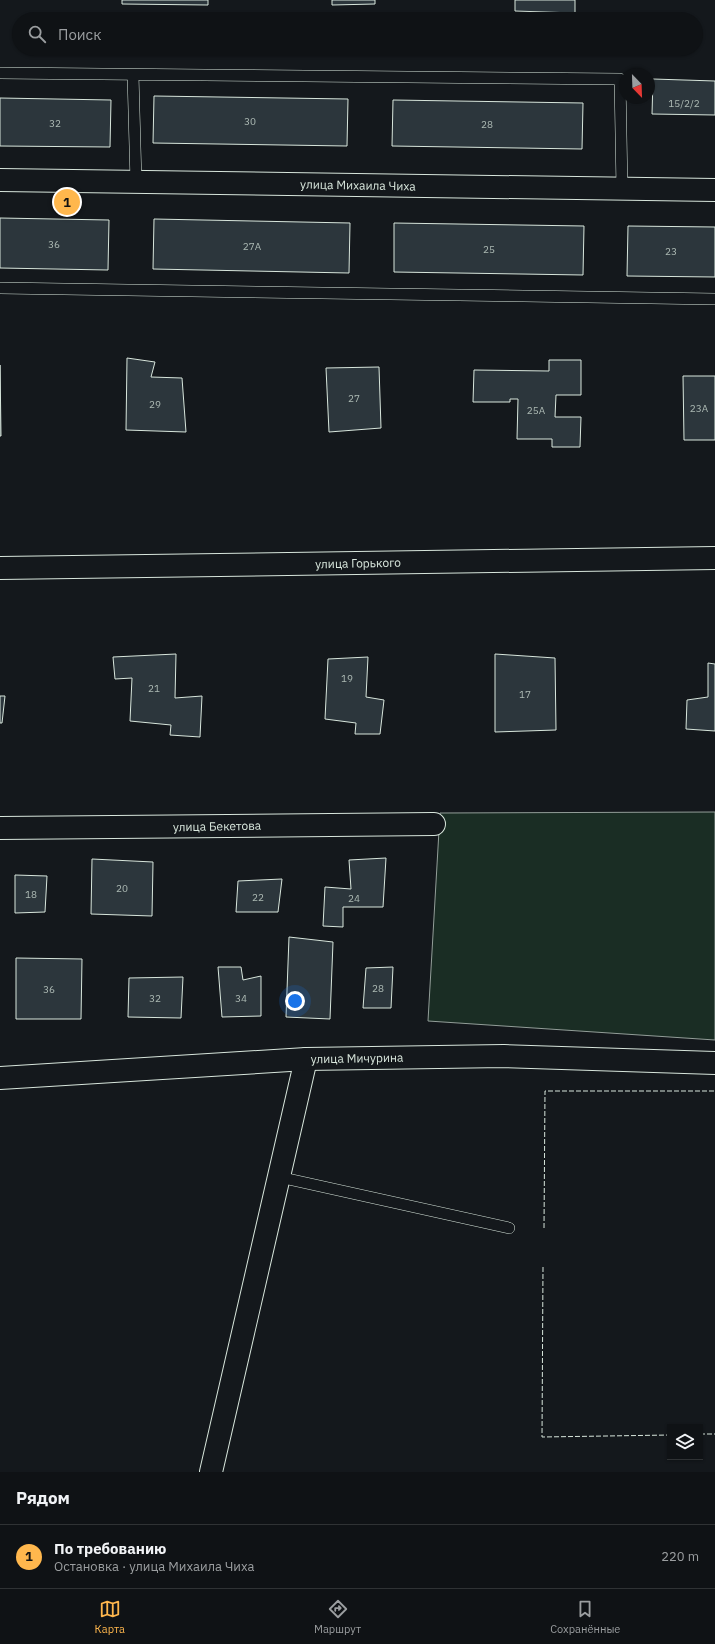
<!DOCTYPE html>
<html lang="ru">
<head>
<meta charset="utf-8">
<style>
  body { margin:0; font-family:"IBM Plex Sans",sans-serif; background:#181b1e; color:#f1f3f6 }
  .controls { position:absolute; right:12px; bottom:12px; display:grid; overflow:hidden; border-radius:0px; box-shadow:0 1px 3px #0004 }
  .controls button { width:36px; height:36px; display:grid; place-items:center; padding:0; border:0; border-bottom:1px solid #2f3234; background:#0f1215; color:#f1f3f6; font:20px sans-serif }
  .compass { position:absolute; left:619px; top:68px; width:36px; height:36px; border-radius:50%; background:#0f1215; box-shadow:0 1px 3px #0004; rotate:157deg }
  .you { position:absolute; left:295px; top:1001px; width:14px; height:14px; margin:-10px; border:3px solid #fff; border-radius:50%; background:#1a73e8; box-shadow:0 0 0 6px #1a73e833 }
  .badge { display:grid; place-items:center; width:26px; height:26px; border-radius:50%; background:#ffb74d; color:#111; font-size:13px; font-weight:700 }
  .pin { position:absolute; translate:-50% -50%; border:2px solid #fff; box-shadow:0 1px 4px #0006 }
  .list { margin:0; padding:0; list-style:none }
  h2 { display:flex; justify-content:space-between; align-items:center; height:52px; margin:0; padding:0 16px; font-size:17px }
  h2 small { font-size:13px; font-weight:400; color:#9b9ea0 }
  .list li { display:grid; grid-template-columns:26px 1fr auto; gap:12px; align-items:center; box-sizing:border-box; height:64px; padding:0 16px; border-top:1px solid #2f3234 }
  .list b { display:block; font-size:15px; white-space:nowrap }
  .list p { margin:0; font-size:13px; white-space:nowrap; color:#9b9ea0 }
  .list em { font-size:13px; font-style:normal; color:#9b9ea0 }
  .icon { flex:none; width:22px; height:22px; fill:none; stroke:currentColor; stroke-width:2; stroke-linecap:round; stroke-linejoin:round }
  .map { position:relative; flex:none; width:715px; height:1472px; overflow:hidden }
  .search { position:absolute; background:#0f1215; box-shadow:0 1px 3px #0004; left:12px; right:12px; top:12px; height:44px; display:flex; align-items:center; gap:10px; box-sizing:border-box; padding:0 14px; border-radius:22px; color:#9b9ea0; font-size:15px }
  .sheet { height:116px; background:#0f1215 }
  nav { display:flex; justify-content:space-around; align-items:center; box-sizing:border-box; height:56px; border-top:1px solid #2f3234; background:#0f1215; font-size:11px; color:#9b9ea0 }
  nav a { display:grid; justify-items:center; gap:2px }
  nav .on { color:#ffb74d }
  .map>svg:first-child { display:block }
</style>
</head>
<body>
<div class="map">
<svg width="715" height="1472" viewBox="0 0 715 1472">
  <rect width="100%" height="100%" fill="#14181c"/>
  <path fill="#1a2d24" stroke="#939e99" d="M715,812v228l-287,-19 12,-208z"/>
  <path fill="#2c363c" stroke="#d8e6dc" d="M122,0h86v5l-86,-1z
    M332,0h43v4l-43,1z
    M515,0h60v13l-60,-2z
    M653,79l62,2v34l-63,-1z
    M154,96l194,3 -1,47 -194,-3z
    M0,98l111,2 -1,47 -110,-1z
    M393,100l190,3 -1,46 -190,-3z
    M0,218l109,2 -1,50 -108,-2z
    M154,219l196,4 -1,50 -196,-4z
    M394,223l190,3 -1,49 -189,-3z
    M628,226l87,1v50l-88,-1z
    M127,358l28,4 -4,15 31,1 4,54 -60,-2z
    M549,360h32v35h-25l-1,22h26l-1,30h-28v-8h-35l1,-40h-8v3h-37l1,-32 75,1z
    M0,365l1,71h-1z
    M379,367l2,61 -52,4 -3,-64z
    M683,376h32v64h-31z
    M176,654l-1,44 27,-2 -2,41 -30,-2 1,-10 -41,-4 2,-43 -17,1 -2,-22z
    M495,654l60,4 1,72 -61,2z
    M368,657l-2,40 18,3 -4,34h-25l1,-11 -31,-4 3,-60z
    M708,663l7,1v67l-29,-2 1,-29 21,-3z
    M0,696h5l-3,27h-2z
    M386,858l-3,49h-40v20l-20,-1 2,-39 26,2 -2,-29z
    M92,859l61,3 -1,54 -61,-2z
    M15,875l32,1 -2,36 -30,1z
    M282,879l-4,33h-42l2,-31z
    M289,937l44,5 -3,77 -44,-2z
    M16,958l66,1 -1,60h-65z
    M218,967h23l2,13 18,-4v40l-39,1z
    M393,967l-2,41h-28l3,-40z
    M183,977l-2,41 -53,-1 1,-39z"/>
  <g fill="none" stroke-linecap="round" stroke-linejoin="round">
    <defs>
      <path id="lane" d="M0,73l620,6 2,110
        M133,75l3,107
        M0,288l715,11
        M279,1177l230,51"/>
      <path id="street" d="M0,180l715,10
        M0,568l715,-10
        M0,828l434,-4
        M211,1472l95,-413"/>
      <path id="secondary" d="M0,1078l306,-19 198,-3 211,7"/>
    </defs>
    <use href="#lane" stroke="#d8e6dc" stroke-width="12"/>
    <use href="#street" stroke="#d8e6dc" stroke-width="24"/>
    <use href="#secondary" stroke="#d8e6dc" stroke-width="24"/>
    <use href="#lane" stroke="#14181c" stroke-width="11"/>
    <use href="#street" stroke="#14181c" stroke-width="22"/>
    <use href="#secondary" stroke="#14181c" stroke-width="22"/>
    <path stroke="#d8e6dc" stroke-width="1" stroke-dasharray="5 2" stroke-linecap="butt" d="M544,1228l1,-137h170
      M543,1267l-1,170 128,-2
      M700,1434h15"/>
  </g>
  <g text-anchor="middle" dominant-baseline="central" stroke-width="3" stroke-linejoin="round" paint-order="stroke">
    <g font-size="10" fill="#adbab4">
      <text x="684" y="103">15/2/2</text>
      <text x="250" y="121">30</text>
      <text x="55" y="123">32</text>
      <text x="487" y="124">28</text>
      <text x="54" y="244">36</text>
      <text x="252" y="246">27А</text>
      <text x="489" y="249">25</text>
      <text x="671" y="251">23</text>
      <text x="354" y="398">27</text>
      <text x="155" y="404">29</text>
      <text x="699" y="408">23А</text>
      <text x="536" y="410">25А</text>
      <text x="347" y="678">19</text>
      <text x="154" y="688">21</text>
      <text x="525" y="694">17</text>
      <text x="122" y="888">20</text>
      <text x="31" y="894">18</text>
      <text x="258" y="897">22</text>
      <text x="354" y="898">24</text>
      <text x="378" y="988">28</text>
      <text x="49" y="989">36</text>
      <text x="155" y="998">32</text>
      <text x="241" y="998">34</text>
    </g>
    <g font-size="12" fill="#d8e6dc" stroke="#14181c">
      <text transform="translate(358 185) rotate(1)">улица Михаила Чиха</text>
      <text transform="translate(358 563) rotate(-1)">улица Горького</text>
      <text transform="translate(217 826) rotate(-1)">улица Бекетова</text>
      <text transform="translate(357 1058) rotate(-1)">улица Мичурина</text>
    </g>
  </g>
</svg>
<div class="controls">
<button><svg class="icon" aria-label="layers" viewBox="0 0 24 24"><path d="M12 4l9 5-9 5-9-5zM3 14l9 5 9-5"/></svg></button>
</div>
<svg class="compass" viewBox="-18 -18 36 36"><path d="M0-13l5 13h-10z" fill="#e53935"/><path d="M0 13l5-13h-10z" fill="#9b9ea0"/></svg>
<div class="you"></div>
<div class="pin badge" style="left:67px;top:202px">1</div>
<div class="search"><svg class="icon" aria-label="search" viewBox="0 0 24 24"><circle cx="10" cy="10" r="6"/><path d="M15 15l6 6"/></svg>Поиск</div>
</div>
<section class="sheet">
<h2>Рядом<small></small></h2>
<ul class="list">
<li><span class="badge">1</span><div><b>По требованию</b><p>Остановка · улица Михаила Чиха</p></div><em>220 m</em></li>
</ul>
</section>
<nav>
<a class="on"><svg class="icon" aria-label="map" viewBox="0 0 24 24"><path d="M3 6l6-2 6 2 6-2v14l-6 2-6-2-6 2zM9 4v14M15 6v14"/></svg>Карта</a>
<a><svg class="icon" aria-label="directions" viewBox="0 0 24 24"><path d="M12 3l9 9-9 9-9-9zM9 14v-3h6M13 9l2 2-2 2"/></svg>Маршрут</a>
<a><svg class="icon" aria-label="saved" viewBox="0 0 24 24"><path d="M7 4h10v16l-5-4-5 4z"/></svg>Сохранённые</a>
</nav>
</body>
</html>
